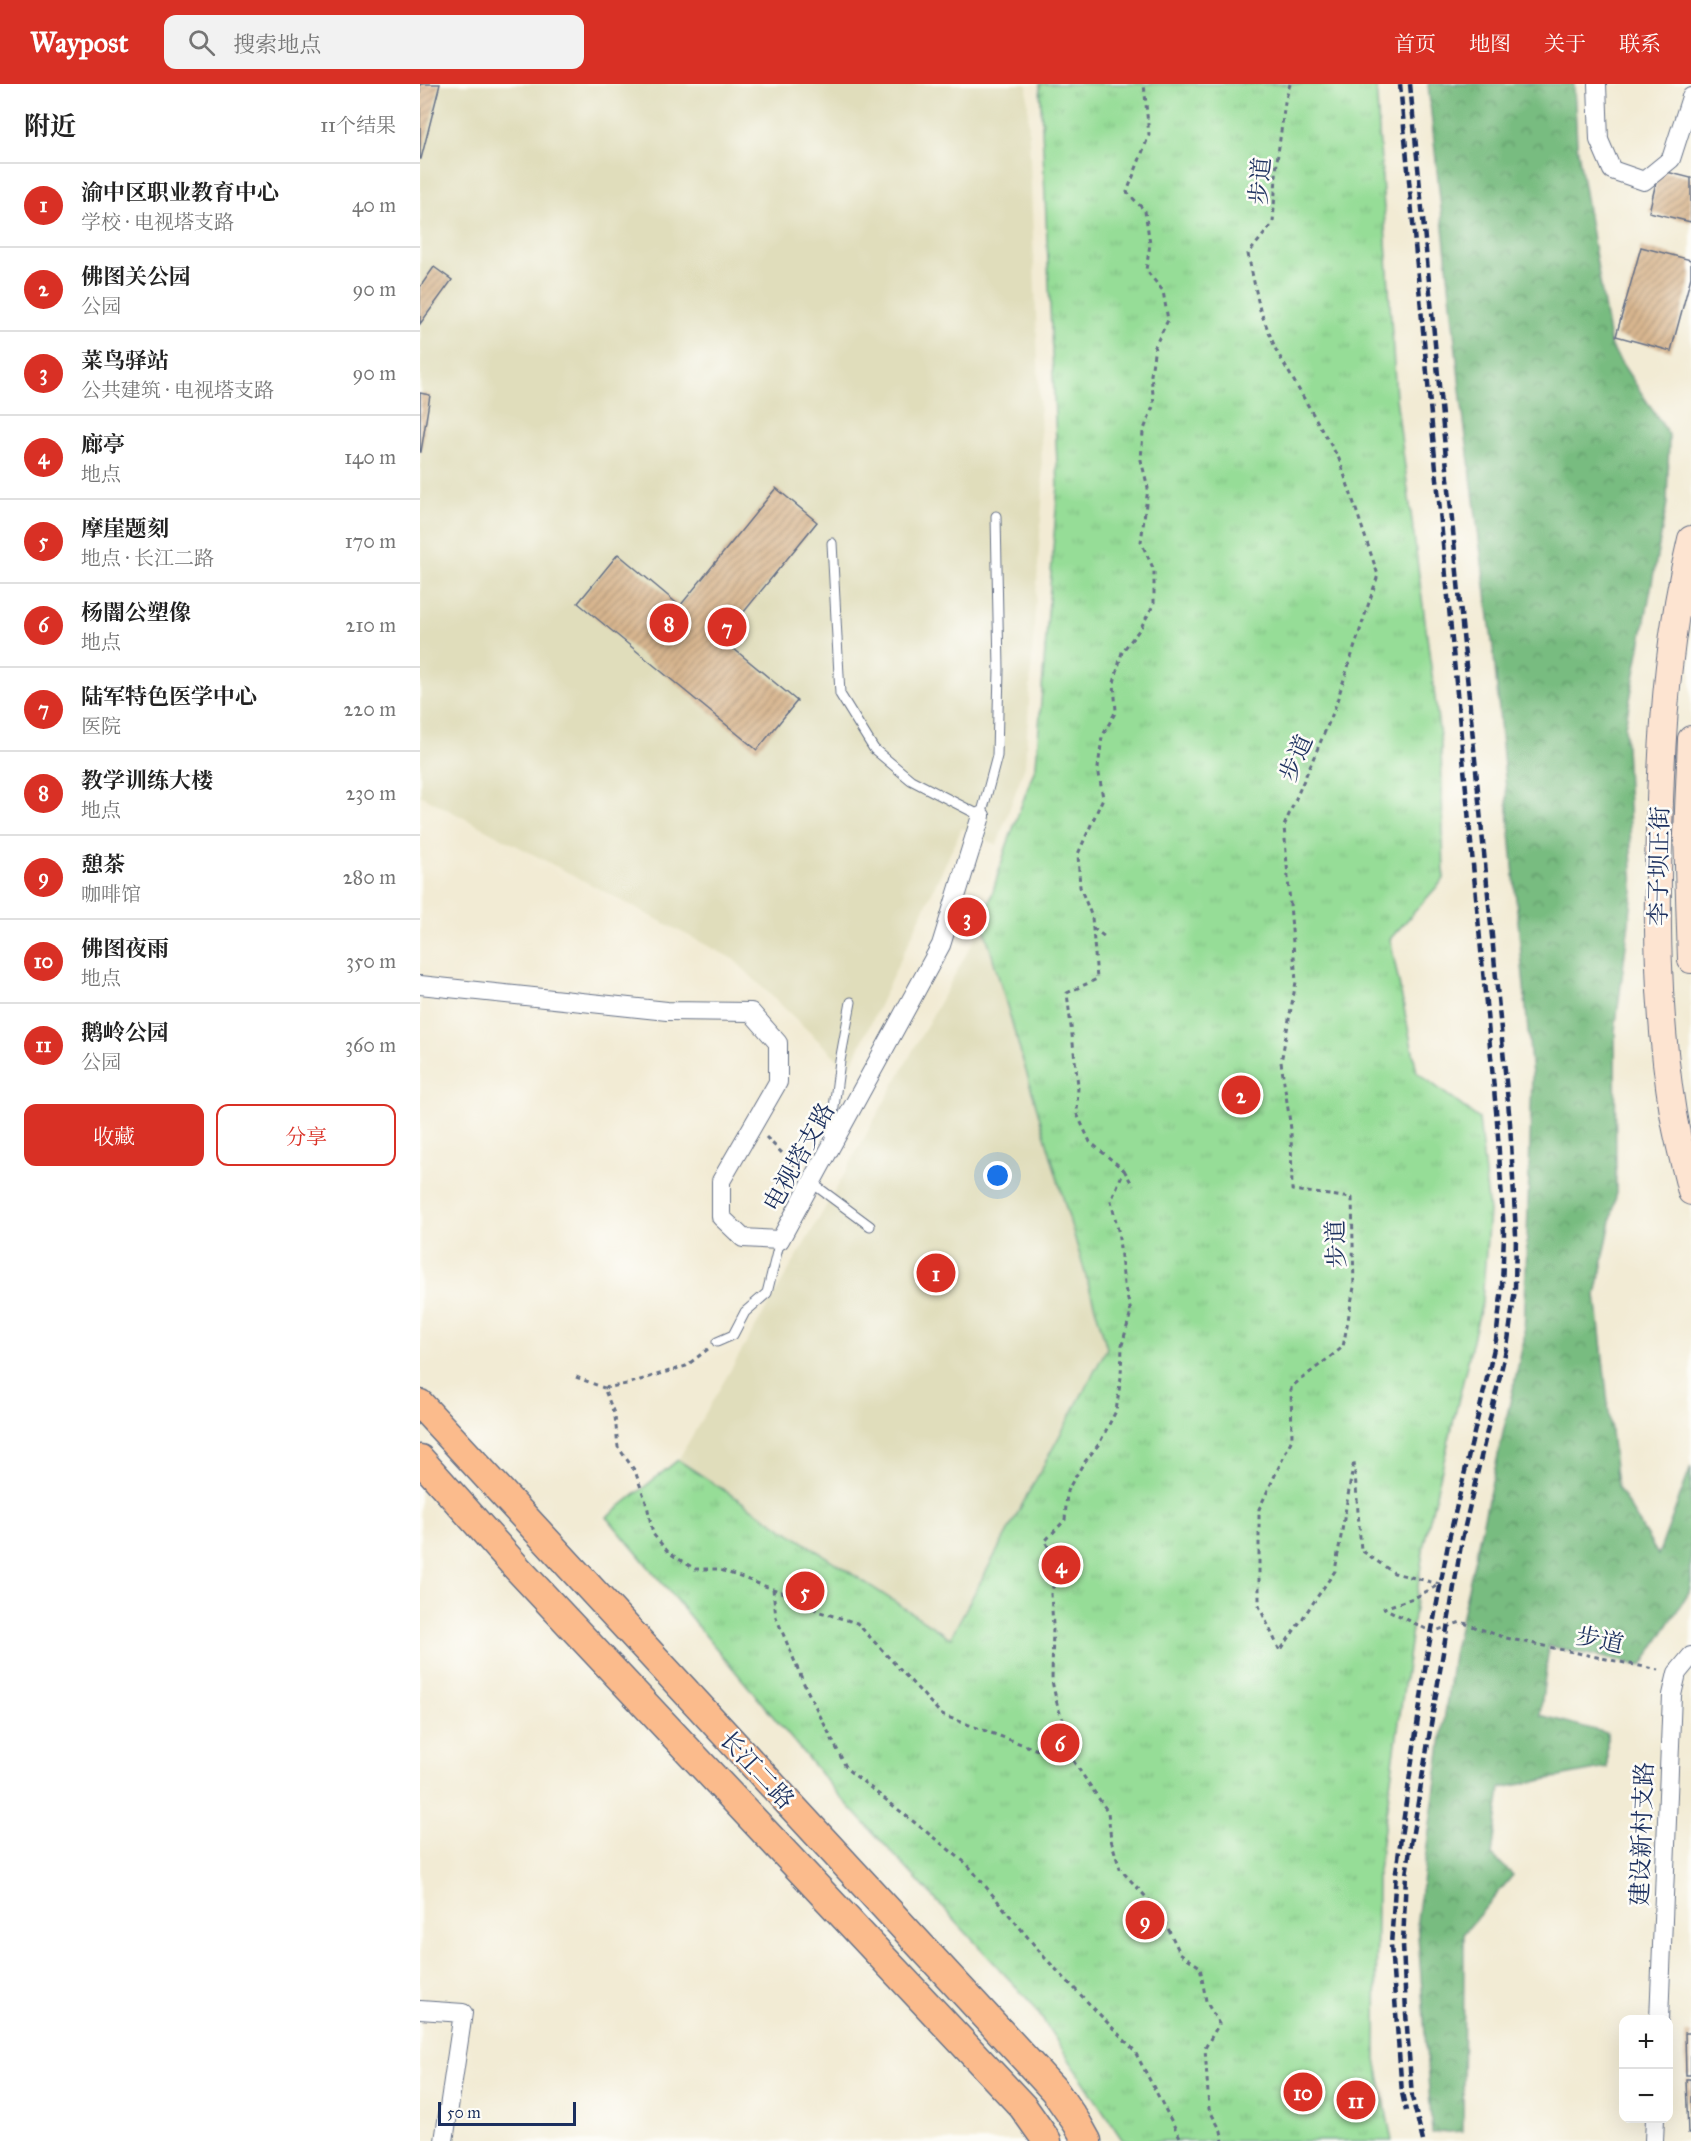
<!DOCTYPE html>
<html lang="zh">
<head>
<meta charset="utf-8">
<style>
  body { margin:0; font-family:"IM FELL Great Primer","Noto Serif SC",serif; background:#f2f2f2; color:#222 }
  .controls { position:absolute; right:18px; bottom:18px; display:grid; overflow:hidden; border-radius:12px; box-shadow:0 6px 24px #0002 }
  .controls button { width:54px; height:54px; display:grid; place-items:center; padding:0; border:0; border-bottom:2px solid #e0e0e0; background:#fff; color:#222; font:30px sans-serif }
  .scale { position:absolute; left:18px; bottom:15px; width:138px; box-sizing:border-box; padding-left:6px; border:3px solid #1b2f5e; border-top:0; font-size:16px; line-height:21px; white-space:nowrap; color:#1b2f5e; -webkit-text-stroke:4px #fdfcf7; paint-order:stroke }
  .you { position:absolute; left:578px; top:1092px; width:21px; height:21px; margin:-15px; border:4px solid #fff; border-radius:50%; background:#1a73e8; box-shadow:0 0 0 9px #1a73e833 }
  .badge { display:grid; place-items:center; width:39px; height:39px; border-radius:50%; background:#d93025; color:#fff; font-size:20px; font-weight:700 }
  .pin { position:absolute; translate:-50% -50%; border:3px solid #fff; box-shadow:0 2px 6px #0006 }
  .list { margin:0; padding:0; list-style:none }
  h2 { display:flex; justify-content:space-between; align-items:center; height:78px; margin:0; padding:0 24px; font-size:26px }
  h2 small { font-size:20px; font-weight:400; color:#767676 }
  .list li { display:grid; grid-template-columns:39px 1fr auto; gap:18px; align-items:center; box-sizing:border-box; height:84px; padding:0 24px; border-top:2px solid #e0e0e0 }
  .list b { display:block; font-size:22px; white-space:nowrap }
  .list p { margin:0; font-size:20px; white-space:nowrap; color:#767676 }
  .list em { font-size:20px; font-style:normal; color:#767676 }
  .actions { display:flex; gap:12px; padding:18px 24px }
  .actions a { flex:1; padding:14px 0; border:2px solid #d93025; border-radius:12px; text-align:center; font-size:21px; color:#d93025 }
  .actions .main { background:#d93025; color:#fff }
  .icon { flex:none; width:33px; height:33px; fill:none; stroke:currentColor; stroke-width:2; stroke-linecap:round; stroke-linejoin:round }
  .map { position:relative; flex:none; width:1271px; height:2057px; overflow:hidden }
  header { display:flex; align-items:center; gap:36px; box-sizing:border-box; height:84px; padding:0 30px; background:#d93025; color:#fff }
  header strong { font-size:28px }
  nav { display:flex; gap:33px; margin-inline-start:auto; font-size:21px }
  .search { width:420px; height:54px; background:#f2f2f2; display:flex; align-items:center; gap:15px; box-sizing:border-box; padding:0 21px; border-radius:12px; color:#767676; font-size:22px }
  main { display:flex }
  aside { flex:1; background:#fff }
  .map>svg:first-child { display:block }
</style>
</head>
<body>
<header>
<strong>Waypost</strong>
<div class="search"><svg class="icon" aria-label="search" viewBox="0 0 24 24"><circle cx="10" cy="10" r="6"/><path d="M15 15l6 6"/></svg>搜索地点</div>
<nav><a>首页</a><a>地图</a><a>关于</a><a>联系</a></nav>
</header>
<main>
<aside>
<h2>附近<small>11个结果</small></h2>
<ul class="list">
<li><span class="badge">1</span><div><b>渝中区职业教育中心</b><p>学校 · 电视塔支路</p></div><em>40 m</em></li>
<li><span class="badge">2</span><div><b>佛图关公园</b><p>公园</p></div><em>90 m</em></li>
<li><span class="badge">3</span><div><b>菜鸟驿站</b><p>公共建筑 · 电视塔支路</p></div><em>90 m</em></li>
<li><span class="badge">4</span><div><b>廊亭</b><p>地点</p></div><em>140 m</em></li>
<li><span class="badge">5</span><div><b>摩崖题刻</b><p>地点 · 长江二路</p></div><em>170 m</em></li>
<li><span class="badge">6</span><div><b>杨闇公塑像</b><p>地点</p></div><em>210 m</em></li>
<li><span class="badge">7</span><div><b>陆军特色医学中心</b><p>医院</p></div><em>220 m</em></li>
<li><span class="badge">8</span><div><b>教学训练大楼</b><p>地点</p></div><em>230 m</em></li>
<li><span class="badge">9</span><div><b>憩茶</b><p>咖啡馆</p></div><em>280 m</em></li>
<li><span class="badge">10</span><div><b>佛图夜雨</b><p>地点</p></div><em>350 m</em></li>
<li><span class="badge">11</span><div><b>鹅岭公园</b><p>公园</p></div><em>360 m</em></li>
</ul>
<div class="actions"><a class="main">收藏</a><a>分享</a></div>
</aside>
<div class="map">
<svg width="1271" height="2057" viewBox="0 0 1271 2057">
  <defs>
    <pattern id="forest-crowns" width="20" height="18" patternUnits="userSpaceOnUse" patternTransform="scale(1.5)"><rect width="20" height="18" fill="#78bc80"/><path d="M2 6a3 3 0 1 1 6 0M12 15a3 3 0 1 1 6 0" fill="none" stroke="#62996c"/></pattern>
    <pattern id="park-tufts" width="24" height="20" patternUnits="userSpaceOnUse" patternTransform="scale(1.5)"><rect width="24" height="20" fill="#96dd97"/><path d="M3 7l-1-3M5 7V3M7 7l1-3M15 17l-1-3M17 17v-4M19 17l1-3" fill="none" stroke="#81be85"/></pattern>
    <pattern id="building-hatch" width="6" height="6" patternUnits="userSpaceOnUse" patternTransform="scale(1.5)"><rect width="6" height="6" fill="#d8b68f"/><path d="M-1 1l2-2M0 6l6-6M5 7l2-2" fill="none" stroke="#ae9478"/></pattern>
  </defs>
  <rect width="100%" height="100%" fill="#fdfcf7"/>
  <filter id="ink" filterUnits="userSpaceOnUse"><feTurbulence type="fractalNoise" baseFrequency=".0167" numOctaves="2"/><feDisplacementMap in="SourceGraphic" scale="12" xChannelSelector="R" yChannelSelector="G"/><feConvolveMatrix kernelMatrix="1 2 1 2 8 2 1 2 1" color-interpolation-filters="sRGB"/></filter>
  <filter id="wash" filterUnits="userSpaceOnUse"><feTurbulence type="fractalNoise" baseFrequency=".008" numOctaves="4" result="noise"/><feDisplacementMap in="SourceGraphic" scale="24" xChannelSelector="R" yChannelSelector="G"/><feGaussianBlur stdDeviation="1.35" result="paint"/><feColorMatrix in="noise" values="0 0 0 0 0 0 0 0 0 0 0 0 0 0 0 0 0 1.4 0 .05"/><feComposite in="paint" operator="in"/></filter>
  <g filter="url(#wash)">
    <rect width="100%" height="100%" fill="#f2ebd4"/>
    <path fill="#e0ddbb" d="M0,0h607l16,406 -18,275 -28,80 -35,-17 -113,242 -116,-111 -313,-164z
      M563,840l124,424 -157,290 -272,-178 153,-262z"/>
    <path fill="url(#forest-crowns)" stroke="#4a766f" stroke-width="1.5" d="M1008,0h146l3,61 34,202 58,88 -2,68 -42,223 8,165 -18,140 1,165 -20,99 21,191 41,69 33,-88v116l-2,9 -47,74 -93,-20 -9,69 67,18v35l-106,20 -9,67 21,20 -49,58 -1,198 -31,2 -15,-213 36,-265 71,-315 8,-265 -38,-419 -33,-258z"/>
    <path fill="url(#park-tufts)" stroke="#58867a" stroke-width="1.5" d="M620,0h336l20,314 45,346 3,135 -54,60 27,133 62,47 10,93 -7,90 -58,242 -47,334 -1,181 16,82h-269l-90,-136 -198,-214 -228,-274 71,-57 272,178 157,-290 -124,-424 23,-76 30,-83 22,-280z"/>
    <g id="blocks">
      <path fill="url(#building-hatch)" d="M0,0h20l-19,75h-1z
        M1239,86l32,8v44l-42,-10z
        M1221,163l50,13v17l-20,74 -55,-15z
        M14,183l18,13 -32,44v-37z
        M0,309l10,2 -9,57h-1z
        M356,404l41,34 -95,117 75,62 -40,49 -179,-147 40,-49 62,52z
        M1265,1949h6v42h-5z
        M1266,1995h5v54h-3z"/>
    </g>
  </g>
  <g filter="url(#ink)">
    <use href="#blocks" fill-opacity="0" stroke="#667187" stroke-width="1.5"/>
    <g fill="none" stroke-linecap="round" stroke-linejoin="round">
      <defs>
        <path id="lane" d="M412,459l8,151 34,55 37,31 70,36 16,-60 2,-87 -3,-153
          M410,1054l10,-77 11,-59
          M392,1099l58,43
          M297,1258l16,-7 12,-23 22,-19 13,-53"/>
        <path id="street" d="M1177,0l2,56 13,30 32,11 27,-22 20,-62
          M0,901l247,26 84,1 27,31v39l-57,99v36l22,21 37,2 161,-295 40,-129
          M0,1926l43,3 -19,128
          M1239,1936l13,-325 5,-22 14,-17
          M1234,2057l1,-23"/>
        <path id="secondary" d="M1271,455c-21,86 -28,173 -31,261 -4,105 -4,209 13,313 4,26 12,53 18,79
          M1271,655l-4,96 4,125"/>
        <path id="primary" d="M0,1320l634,686 23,33 10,18
          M0,1375l98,110 505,538 24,34"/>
      </defs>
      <use href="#lane" stroke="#667187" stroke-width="11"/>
      <use href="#street" stroke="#667187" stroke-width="20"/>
      <use href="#secondary" stroke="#667187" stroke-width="28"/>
      <use href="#primary" stroke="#667187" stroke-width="31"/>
      <path stroke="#667187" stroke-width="3" stroke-dasharray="4.5 4.5" stroke-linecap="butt" d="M870,0l-5,18 -8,59 -4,62 -25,31 12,56 16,40 63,109 39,116 -45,138 -49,113 12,156 -15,80 10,67 1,61 60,8 2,89 -11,60 -52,40 1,52 -33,70v97l21,45 55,-80 19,-110 7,89 33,23 46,11 -24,13 -32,11 48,24 29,-10 45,16 153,32
        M673,844l12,9
        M346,1053l34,34
        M704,1086l9,16
        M288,1265l-22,17 -59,18 -23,4 11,28 3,31 17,24 12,34 6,29 16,19 26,16h23l77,28 25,15 37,11 85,92 104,38 17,-7
        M156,1293l28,11
        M353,1505l3,28 29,69 42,83 120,95 78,94 89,92 48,91
        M643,1662l6,-12 -11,-26 -6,-27 1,-56 -2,-31 8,-28 -14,-25 20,-21 2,-29 16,-27 16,-20 17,-33 5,-34 1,-32 9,-33 -7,-28 -6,-54 -7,-29 13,-31 -34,-28 -13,-28 1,-29 -11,-92 30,-14 -5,-62 -12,-30 -2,-33 25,-56 -5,-30 4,-31 14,-26 -2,-28 8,-31 18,-23 14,-25v-34l-13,-28 7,-54 -7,-28 2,-28 11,-28 -3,-29 4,-29 13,-26 -5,-29 -17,-21 4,-26 -5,-33 -18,-19 22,-57 -5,-51
        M643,1662l45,66 3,28 9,29 40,43 20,41 20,14 6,34 13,23 -14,24 4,61 12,22 2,10"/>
      <use href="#lane" stroke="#fff" stroke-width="9"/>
      <use href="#street" stroke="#fff" stroke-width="18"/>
      <use href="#secondary" stroke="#fde4d1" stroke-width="26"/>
      <use href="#primary" stroke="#fbbb8c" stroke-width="28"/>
      <path stroke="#1b2f5e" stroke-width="4.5" stroke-dasharray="9 4.5" stroke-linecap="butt" d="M980,0l97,1037 7,112 -2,54 -6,53 -47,199 -22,117 -31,216 -5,73 11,148 4,18
        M990,0l100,1039 6,112 -1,54 -7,52 -46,198 -56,335 -3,70 3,69 6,84 11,44"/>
    </g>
  </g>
  <g text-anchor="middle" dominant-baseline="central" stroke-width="5" stroke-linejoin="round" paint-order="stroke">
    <g font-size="24" fill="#1b2f5e" stroke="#fdfcf7">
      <text transform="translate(840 97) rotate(-85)">步道</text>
      <text transform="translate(876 674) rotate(-66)">步道</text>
      <text transform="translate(1239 782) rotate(-89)">李子坝正街</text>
      <text transform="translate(379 1073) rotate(-61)">电视塔支路</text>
      <text transform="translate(916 1160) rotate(-92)">步道</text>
      <text transform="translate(1180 1556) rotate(12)">步道</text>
      <text transform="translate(337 1686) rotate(47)">长江二路</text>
      <text transform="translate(1222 1750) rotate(-88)">建设新村支路</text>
    </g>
  </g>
</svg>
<div class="controls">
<button>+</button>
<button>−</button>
</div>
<div class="scale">50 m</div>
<div class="you"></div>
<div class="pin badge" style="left:516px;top:1189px">1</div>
<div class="pin badge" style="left:821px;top:1011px">2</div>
<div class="pin badge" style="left:547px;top:833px">3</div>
<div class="pin badge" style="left:641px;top:1481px">4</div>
<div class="pin badge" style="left:385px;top:1507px">5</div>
<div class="pin badge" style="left:640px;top:1659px">6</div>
<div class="pin badge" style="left:307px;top:543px">7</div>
<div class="pin badge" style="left:249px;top:539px">8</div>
<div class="pin badge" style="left:725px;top:1836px">9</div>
<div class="pin badge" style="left:883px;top:2008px">10</div>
<div class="pin badge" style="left:936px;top:2016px">11</div>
</div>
</main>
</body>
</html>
